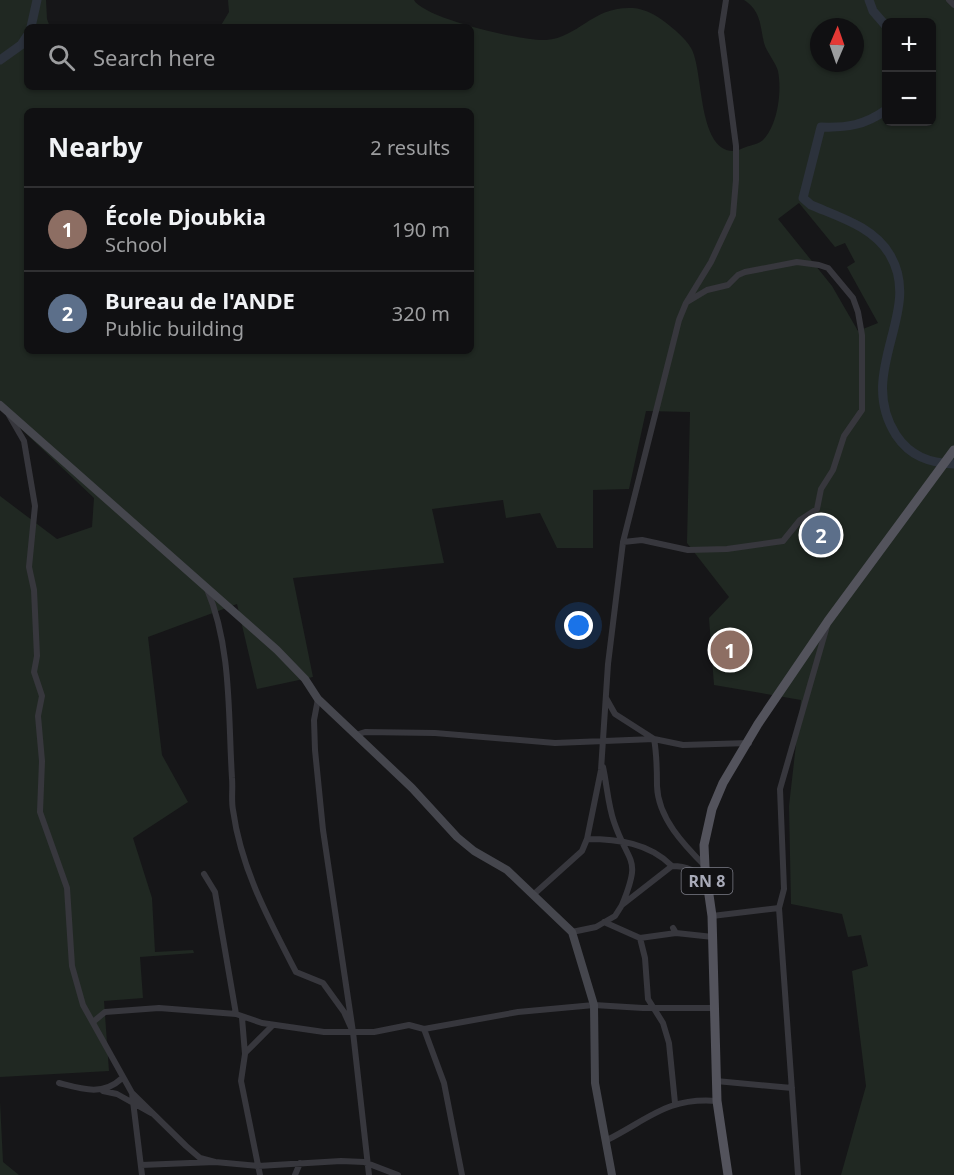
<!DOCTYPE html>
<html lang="en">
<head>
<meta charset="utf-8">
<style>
  body { margin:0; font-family:"Noto Sans",sans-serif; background:#1e1e20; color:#f1f3f6 }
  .controls { position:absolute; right:18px; top:18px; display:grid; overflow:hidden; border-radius:9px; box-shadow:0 2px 4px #0004 }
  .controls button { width:54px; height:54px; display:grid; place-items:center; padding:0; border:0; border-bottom:2px solid #303032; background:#101012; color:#f1f3f6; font:30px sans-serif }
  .compass { position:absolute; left:810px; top:18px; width:54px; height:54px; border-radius:50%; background:#101012; box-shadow:0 2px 4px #0004; rotate:2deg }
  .you { position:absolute; left:579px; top:626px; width:21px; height:21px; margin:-15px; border:4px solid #fff; border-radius:50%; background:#1a73e8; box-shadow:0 0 0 9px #1a73e833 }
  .badge { display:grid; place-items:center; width:39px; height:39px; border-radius:50%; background:#b45309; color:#fff; font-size:20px; font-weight:700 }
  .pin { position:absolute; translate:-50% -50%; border:3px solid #fff; box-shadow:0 2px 6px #0006 }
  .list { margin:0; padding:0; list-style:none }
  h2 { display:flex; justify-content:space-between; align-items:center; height:78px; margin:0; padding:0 24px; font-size:26px }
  h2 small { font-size:20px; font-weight:400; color:#9c9d9f }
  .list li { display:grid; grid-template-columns:39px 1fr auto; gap:18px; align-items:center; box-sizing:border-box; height:84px; padding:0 24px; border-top:2px solid #303032 }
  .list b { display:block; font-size:22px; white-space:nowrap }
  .list p { margin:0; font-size:20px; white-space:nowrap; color:#9c9d9f }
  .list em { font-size:20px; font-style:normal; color:#9c9d9f }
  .icon { flex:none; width:33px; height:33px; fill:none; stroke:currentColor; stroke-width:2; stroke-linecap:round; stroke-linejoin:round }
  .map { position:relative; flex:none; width:954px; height:1175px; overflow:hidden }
  .search { position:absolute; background:#101012; box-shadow:0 2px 4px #0004; left:24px; top:24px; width:450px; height:66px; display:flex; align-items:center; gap:15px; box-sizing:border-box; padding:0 21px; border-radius:9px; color:#9c9d9f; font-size:22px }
  .panel { position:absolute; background:#101012; box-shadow:0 2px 4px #0004; left:24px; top:108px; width:450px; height:246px; border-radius:9px }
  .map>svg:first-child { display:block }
</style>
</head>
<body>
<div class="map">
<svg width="954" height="1175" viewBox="0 0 954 1175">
  <rect width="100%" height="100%" fill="#161618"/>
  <path fill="#202822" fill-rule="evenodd" d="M0,0h46l1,19 3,8h-23v60h444v-60h-251l9,-15 -1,-12h186c9,18 110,42 132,40 34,-3 46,-34 87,-32 12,1 23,7 32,14 10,8 20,16 26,26 13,22 6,102 42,103 4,0 10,-3 13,-4 5,-2 13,-3 17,-7 15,-15 19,-49 15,-69 -3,-10 -11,-18 -14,-28 -4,-18 -3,-32 -20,-43h210v1175h-113l25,-89 -14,-115 16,-5 -7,-31 -13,2 -6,-23 -51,-10 -2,-98 12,-106 -87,-15 -5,-67 20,-21 -42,-54 3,-131 -44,-1 -17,78 -36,1v58h-36l-17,-35 -34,5 -3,-18 -71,9 12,54 -151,15 20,99 -56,12 -20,-85 -89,33 14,118 26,47 -55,36 19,60 3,54 38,-2 1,3 -54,4 3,41 -39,3 5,70 -109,6v-581l57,43 35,-12 2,-29 -94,-89zM886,22h46v100h-46zM819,27h36v36h-36zM27,111h444v240h-444zM799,203l36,44 10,-4 10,19 -8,5 31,56 -20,8 -26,-45 -54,-67z
    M0,1102l3,60 16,13h-19z"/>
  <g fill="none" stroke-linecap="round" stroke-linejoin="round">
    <path stroke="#2c323c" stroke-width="9" d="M869,0l4,11 13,15
      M31,27l6,-27
      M0,60l21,-15 6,-9
      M886,110c-21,15 -39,18 -65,17l-18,71 8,7c28,12 63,22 79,50 34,57 -35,116 6,180 14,21 33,28 58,29"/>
    <path stroke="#37373d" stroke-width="6" d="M949,0l5,5
      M9,415l15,26 11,65 -6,61 5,23 3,66 -3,16 8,24 -4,20 4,45 -2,51 27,76 5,78 11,39 49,88 54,53 14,12 15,4
      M623,542l19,-2 46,10 39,-1 56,-8 17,-21 17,-11 4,-20 12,-19 11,-34 18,-26v-75l-4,-23 -5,-14 -25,-30 -9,-3 -22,-3 -52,10 -7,3 -10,10 -21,5 -20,12
      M207,589c25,59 21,127 25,189 1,11 -1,22 1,32 8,59 36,110 63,162l27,11 21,29 9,20
      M606,698l9,16 39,25c3,16 3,31 3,47 1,32 27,59 48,80
      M318,699l-4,21 1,30 8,80 30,202 16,143
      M356,735l9,-3 70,1 120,10 99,-4 29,6 66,-2
      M603,767c4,18 5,38 11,55 15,44 28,34 8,83
      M587,839c31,0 62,4 85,27 16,0 23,5 34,14
      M204,874l11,18 21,122
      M533,895l49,-44 5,-12 14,-69 7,-106 15,-122 56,-222 7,-17 25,-41 22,-47 3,-35v-34l-15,-114 5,-32
      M712,916l67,-8
      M604,922l36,16 5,20 3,41 15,24 6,20 6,60
      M673,928l3,5 37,4
      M572,932l24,-5 19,-11 7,-11 50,-39
      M640,938l36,-5
      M242,1018l3,36 -4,27 19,94
      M93,1022l12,-10 54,-4 77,6 26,9 62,9h50l35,-7 15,4 94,-17 76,-7 49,3h72
      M424,1029l20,54 18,92
      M245,1053l28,-28
      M716,1081l76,7
      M59,1083c23,6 44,13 62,-4
      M103,1091l14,3 34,19
      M132,1093l10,82
      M607,1140c42,-21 60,-43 110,-39
      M141,1165l74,-3 43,4 83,-5 23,1 34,13
      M295,1175l5,-12
      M798,1175l-19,-267 5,-19 -4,-100 47,-163"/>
    <path stroke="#45464d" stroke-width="8" d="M0,405l277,245 28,29 13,20 94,89 45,49 17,14 33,19 65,62 22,73 1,78 17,92"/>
    <path stroke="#53535c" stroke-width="9" d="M728,1175l-11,-74 -5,-185 -7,-49 -1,-22 8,-36 11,-26 35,-59 70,-103 126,-171"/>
  </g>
  <g text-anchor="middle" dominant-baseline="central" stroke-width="4.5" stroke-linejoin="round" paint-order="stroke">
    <rect fill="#111113" stroke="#7b7c86" stroke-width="1.5" x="681.5" y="868" width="51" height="26" rx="4.5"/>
    <g font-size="16" font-weight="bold" fill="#a8aab8">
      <text x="707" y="881">RN 8</text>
    </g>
  </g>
</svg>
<div class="controls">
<button>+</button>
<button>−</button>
</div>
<svg class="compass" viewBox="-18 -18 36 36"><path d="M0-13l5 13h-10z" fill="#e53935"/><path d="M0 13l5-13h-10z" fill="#9c9d9f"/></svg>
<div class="you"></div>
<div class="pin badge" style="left:730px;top:650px;background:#8d6e63">1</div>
<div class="pin badge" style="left:821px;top:535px;background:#5c6f8a">2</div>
<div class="search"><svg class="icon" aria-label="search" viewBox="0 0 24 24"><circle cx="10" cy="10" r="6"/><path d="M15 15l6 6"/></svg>Search here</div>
<section class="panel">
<h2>Nearby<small>2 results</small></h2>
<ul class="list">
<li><span class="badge" style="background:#8d6e63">1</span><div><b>École Djoubkia</b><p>School</p></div><em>190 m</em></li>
<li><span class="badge" style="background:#5c6f8a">2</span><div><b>Bureau de l'ANDE</b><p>Public building</p></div><em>320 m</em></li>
</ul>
</section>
</div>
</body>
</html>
